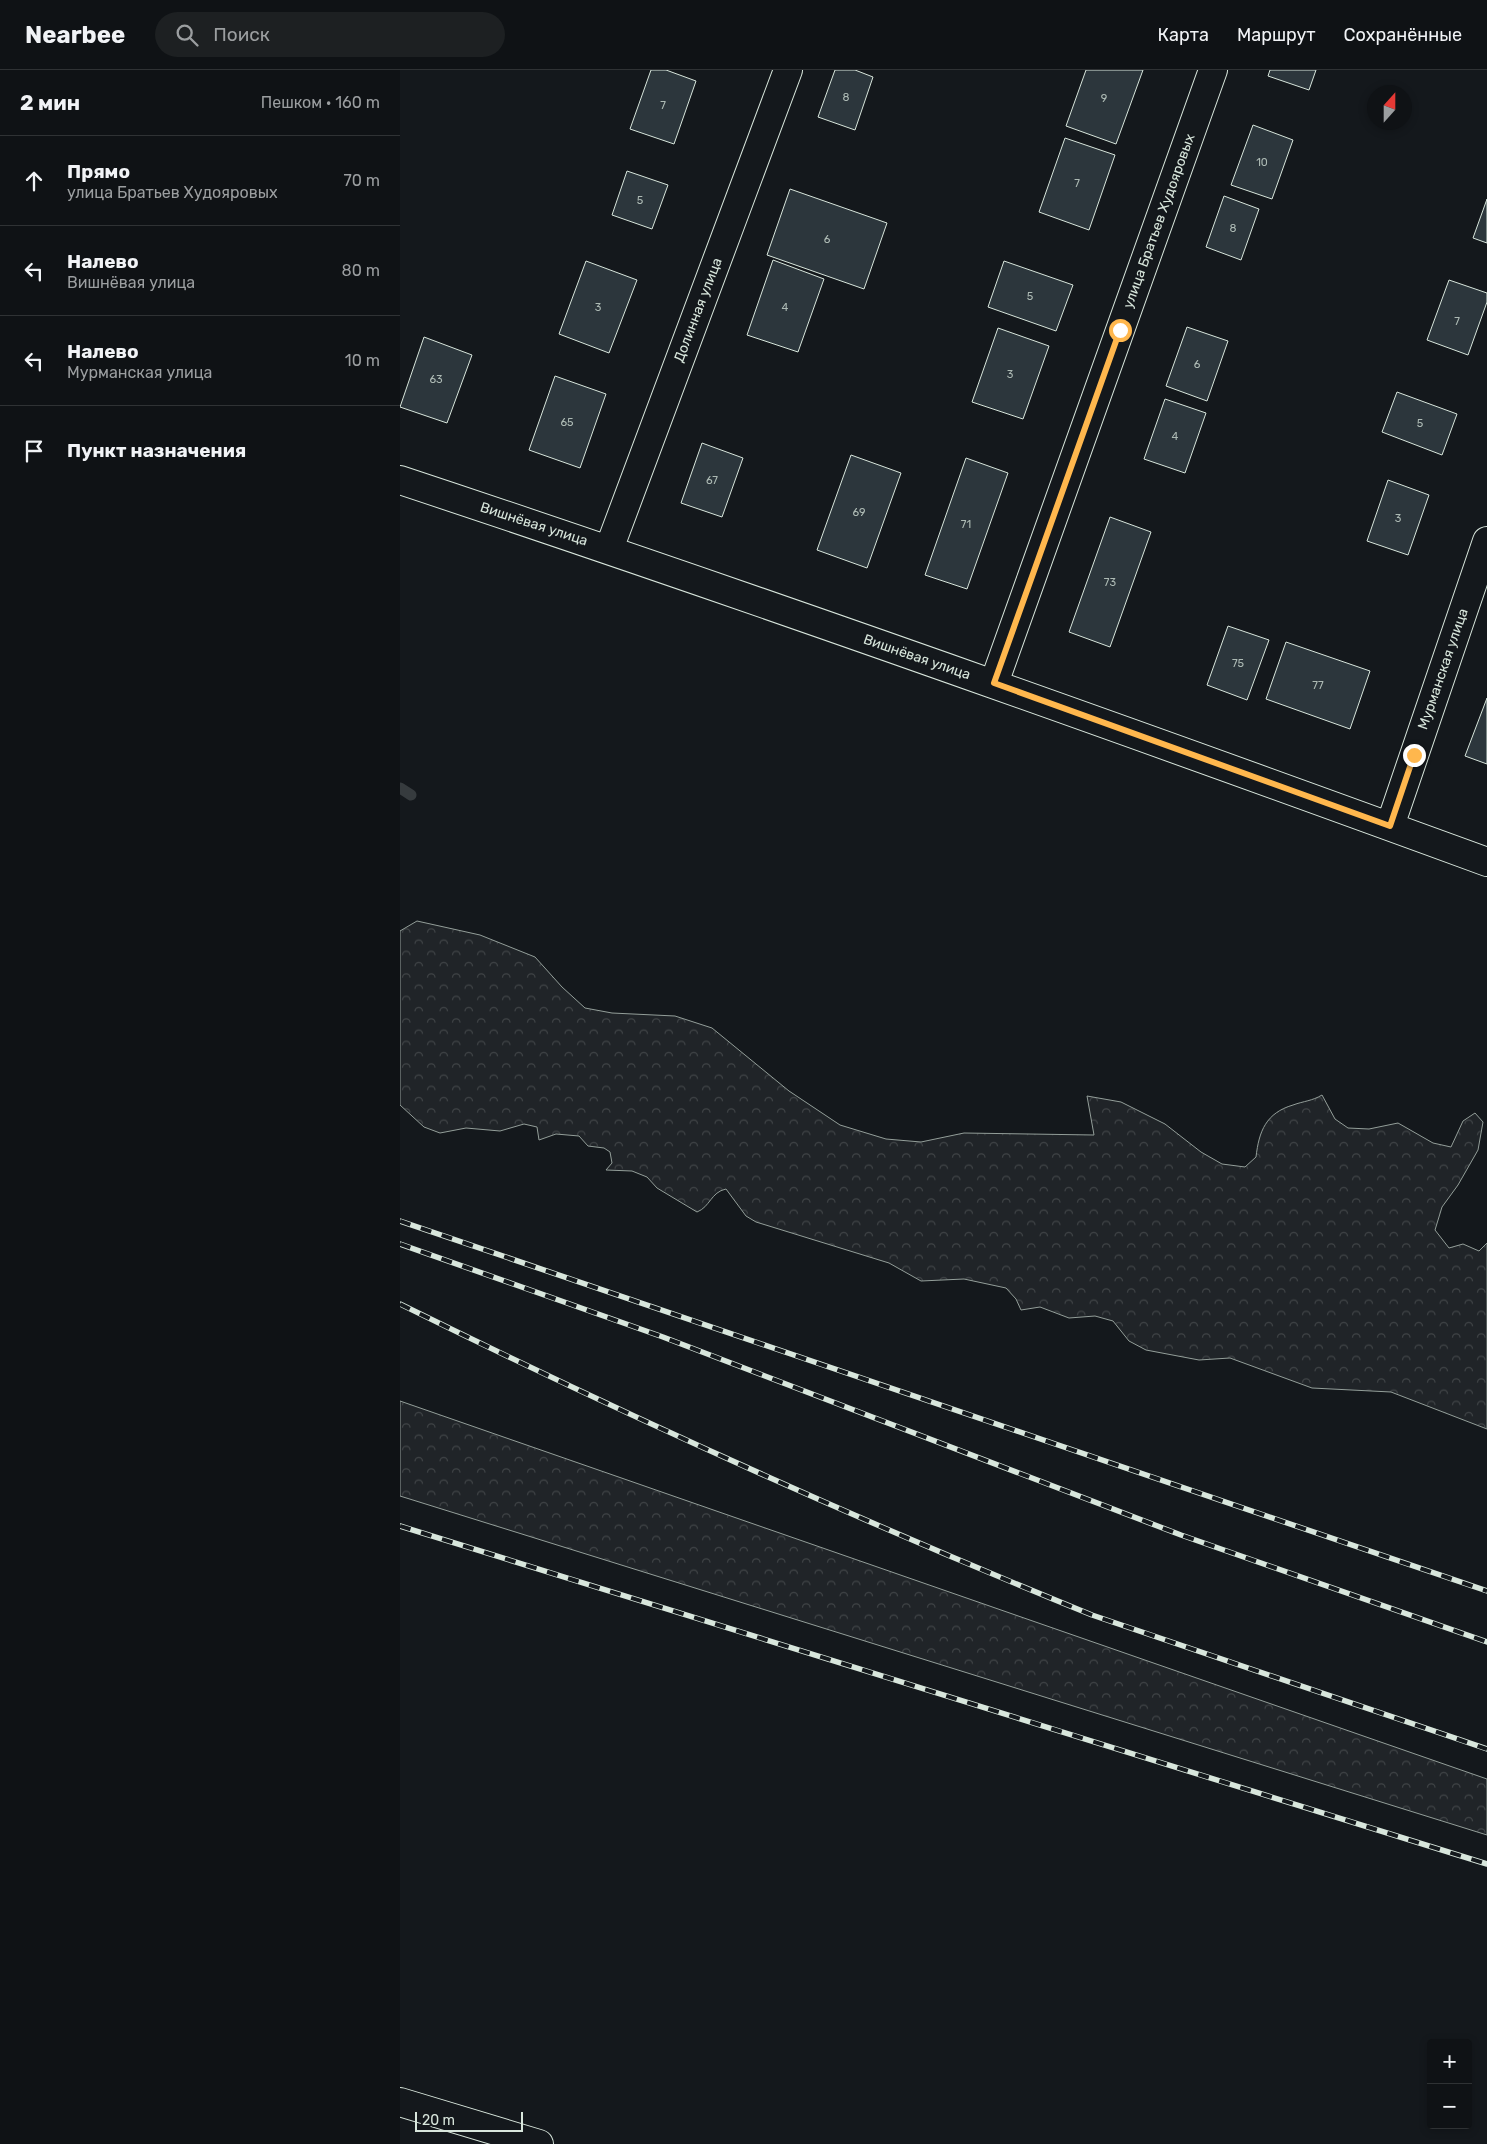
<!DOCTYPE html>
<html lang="ru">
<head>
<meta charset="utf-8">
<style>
  body { margin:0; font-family:Rubik,sans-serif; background:#1d2022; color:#f1f3f6 }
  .controls { position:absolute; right:15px; bottom:15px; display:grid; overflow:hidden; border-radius:5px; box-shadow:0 2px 8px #0003 }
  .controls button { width:45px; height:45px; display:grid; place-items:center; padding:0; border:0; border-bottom:1px solid #2f3234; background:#0f1215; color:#f1f3f6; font:25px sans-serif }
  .compass { position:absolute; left:967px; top:15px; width:45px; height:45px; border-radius:50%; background:#0f1215; box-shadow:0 2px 8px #0003; rotate:21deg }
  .scale { position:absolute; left:15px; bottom:12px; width:108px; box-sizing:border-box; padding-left:5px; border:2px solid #d8e6dc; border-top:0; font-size:14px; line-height:18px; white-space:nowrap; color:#d8e6dc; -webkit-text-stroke:4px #14181c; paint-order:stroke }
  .stop { position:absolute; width:15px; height:15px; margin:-11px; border:4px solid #ffb74d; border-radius:50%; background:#fff }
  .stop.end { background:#ffb74d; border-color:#fff; box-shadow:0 1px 5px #0008 }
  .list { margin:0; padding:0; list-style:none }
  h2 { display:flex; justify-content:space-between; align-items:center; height:65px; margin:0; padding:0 20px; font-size:21px }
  h2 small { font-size:16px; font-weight:400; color:#9b9ea0 }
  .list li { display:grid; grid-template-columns:32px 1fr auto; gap:15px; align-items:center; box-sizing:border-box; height:90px; padding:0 20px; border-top:1px solid #2f3234 }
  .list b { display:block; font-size:19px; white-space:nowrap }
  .list p { margin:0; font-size:16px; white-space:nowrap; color:#9b9ea0 }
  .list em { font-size:16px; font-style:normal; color:#9b9ea0 }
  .icon { flex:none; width:28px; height:28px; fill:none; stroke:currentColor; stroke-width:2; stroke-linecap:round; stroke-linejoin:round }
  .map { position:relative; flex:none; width:1087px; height:2074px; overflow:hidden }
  header { display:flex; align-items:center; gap:30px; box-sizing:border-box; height:70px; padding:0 25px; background:#0f1215; border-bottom:1px solid #2f3234 }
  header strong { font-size:24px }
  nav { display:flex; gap:28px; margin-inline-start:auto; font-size:18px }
  .search { width:350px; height:45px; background:#1d2022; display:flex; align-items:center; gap:12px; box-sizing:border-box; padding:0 18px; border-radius:28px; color:#9b9ea0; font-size:19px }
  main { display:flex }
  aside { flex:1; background:#0f1215 }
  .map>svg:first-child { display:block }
</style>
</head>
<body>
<header>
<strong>Nearbee</strong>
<div class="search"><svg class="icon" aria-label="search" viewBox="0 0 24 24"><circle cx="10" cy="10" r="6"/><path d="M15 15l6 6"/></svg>Поиск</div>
<nav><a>Карта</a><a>Маршрут</a><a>Сохранённые</a></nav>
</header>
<main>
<aside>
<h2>2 мин<small>Пешком · 160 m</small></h2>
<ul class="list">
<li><svg class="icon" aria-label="ahead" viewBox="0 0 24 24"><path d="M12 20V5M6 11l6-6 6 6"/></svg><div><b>Прямо</b><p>улица Братьев Худояровых</p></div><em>70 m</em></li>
<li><svg class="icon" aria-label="left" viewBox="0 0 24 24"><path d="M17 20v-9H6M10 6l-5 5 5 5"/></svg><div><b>Налево</b><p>Вишнёвая улица</p></div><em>80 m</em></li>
<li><svg class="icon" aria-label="left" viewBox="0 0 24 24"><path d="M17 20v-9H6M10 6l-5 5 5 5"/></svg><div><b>Налево</b><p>Мурманская улица</p></div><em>10 m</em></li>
<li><svg class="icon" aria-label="arrive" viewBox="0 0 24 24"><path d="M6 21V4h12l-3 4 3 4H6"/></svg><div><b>Пункт назначения</b></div></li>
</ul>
</aside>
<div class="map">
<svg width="1087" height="2074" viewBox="0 0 1087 2074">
  <defs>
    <pattern id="forest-crowns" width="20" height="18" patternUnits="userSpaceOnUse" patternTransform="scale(1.25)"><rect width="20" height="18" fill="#202428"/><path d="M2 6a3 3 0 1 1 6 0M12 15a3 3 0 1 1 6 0" fill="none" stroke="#404447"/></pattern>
  </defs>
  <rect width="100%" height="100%" fill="#14181c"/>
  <path fill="url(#forest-crowns)" stroke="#939e99" d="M17,851l63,14 55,22 27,30 23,21 27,5 63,3 37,12 77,63 51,34 46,14 35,3 43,-9 130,2 -7,-39 34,6 44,22 36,28 21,12 23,3 11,-10c3,-26 10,-44 37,-52 11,-4 19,-4 29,-10l13,24 13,9 21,1 29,-6 35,20 18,4 12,-26 12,-8 8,9 -5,28 -20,35 -16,22 -7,23 14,18 14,-4 16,7 8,-8v186l-96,-37 -79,-4 -82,-30 -31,2 -53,-10 -17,-9 -16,-20 -18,-5 -26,2 -29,-11 -19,3 -5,-11 -10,-11 -42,-9 -43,2 -32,-18 -133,-41 -10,-6 -20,-27c-15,3 -16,18 -29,23l-40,-24 -10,-11 -15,-6 -26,-1 6,-7 -2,-11 -6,-4 -16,-2 -9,-10 -23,-2 -17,6 -2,-13 -13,-3 -24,7 -34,-3 -26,5 -16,-6 -24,-22v-174z
    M0,1331l1087,378v56l-1087,-339z"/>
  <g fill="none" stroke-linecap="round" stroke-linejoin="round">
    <path stroke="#363b3e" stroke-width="11" d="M0,718l11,7"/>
  </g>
  <path fill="#2c363c" stroke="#d8e6dc" d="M251,0h15l30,11 -22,63 -44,-15z
    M435,0h20l18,7 -18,53 -37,-13z
    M686,0h57l-27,74 -50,-18z
    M870,0h46l-7,20 -41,-14z
    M853,55l40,15 -21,59 -41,-14z
    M665,68l50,17 -26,75 -50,-18z
    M227,101l41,14 -16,44 -40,-14z
    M390,119l97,34 -23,66 -97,-34z
    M824,126l35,13 -18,51 -35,-13z
    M1087,129v44l-14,-5z
    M373,190l51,19 -26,73 -51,-17z
    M186,191l51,19 -28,73 -50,-19z
    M604,191l69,24 -17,46 -68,-24z
    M1049,210l38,13v9l-19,53 -41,-15z
    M787,257l41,14 -21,60 -41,-15z
    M598,258l51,18 -26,73 -51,-17z
    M24,267l48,18 -25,68 -47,-16z
    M155,306l51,18 -26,74 -51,-18z
    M997,322l60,22 -15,41 -60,-23z
    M765,329l41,14 -21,60 -41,-14z
    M302,373l41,15 -21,59 -41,-14z
    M451,385l50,18 -34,95 -50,-18z
    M566,388l42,15 -41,116 -42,-14z
    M988,410l41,15 -21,60 -41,-14z
    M710,447l41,15 -41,115 -41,-15z
    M828,556l41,14 -22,60 -40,-15z
    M886,572l84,29 -20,58 -84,-30z
    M1087,628v66l-22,-8z"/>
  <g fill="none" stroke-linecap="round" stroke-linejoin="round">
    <defs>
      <path id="minor" d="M0,410c365,121 726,250 1087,382
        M209,479l179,-479
        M594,613l219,-613
        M990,756l97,-285
        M0,2032l139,42"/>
    </defs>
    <use href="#minor" stroke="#d8e6dc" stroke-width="30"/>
    <use href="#minor" stroke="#14181c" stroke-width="28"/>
    <defs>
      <path id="rail" d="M0,1151l1087,370
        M0,1174l263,93 518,198 306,107
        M0,1234c227,112 458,216 692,311l395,134
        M0,1456l1087,338"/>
    </defs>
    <use href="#rail" stroke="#d8e6dc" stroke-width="5.5"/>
    <use href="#rail" stroke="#14181c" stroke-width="4" stroke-dasharray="11" stroke-linecap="butt"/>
  </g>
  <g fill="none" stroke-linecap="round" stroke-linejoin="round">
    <path stroke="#ffb74d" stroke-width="6" d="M720,260l-126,353 396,143 24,-71"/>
  </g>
  <g text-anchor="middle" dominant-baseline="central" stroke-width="4" stroke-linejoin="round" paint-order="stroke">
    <g font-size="11" fill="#adbab4">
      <text x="446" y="27">8</text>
      <text x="704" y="28">9</text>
      <text x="263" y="35">7</text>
      <text x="862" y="92">10</text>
      <text x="677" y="113">7</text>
      <text x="240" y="130">5</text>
      <text x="833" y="158">8</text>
      <text x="427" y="169">6</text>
      <text x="630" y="226">5</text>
      <text x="198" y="237">3</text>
      <text x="385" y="237">4</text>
      <text x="1057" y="251">7</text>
      <text x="797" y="294">6</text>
      <text x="610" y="304">3</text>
      <text x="36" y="309">63</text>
      <text x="167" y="352">65</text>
      <text x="1020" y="353">5</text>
      <text x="775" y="366">4</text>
      <text x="312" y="410">67</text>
      <text x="459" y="442">69</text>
      <text x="998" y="448">3</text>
      <text x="566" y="454">71</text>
      <text x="710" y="512">73</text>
      <text x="838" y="593">75</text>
      <text x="918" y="615">77</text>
    </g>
    <g font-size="14" fill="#d8e6dc" stroke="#14181c">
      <text transform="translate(759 151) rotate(-70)">улица Братьев Худояровых</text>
      <text transform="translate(298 240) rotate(-69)">Долинная улица</text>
      <text transform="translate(134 454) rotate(18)">Вишнёвая улица</text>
      <text transform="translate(517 587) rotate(19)">Вишнёвая улица</text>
      <text transform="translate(1043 599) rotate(-71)">Мурманская улица</text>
    </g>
  </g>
</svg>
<div class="controls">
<button>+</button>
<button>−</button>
</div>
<svg class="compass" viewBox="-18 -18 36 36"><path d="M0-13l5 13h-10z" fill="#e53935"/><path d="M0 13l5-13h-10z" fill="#9b9ea0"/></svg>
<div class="scale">20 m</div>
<div class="stop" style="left:720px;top:260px"></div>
<div class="stop end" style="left:1014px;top:685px"></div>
</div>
</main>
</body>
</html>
